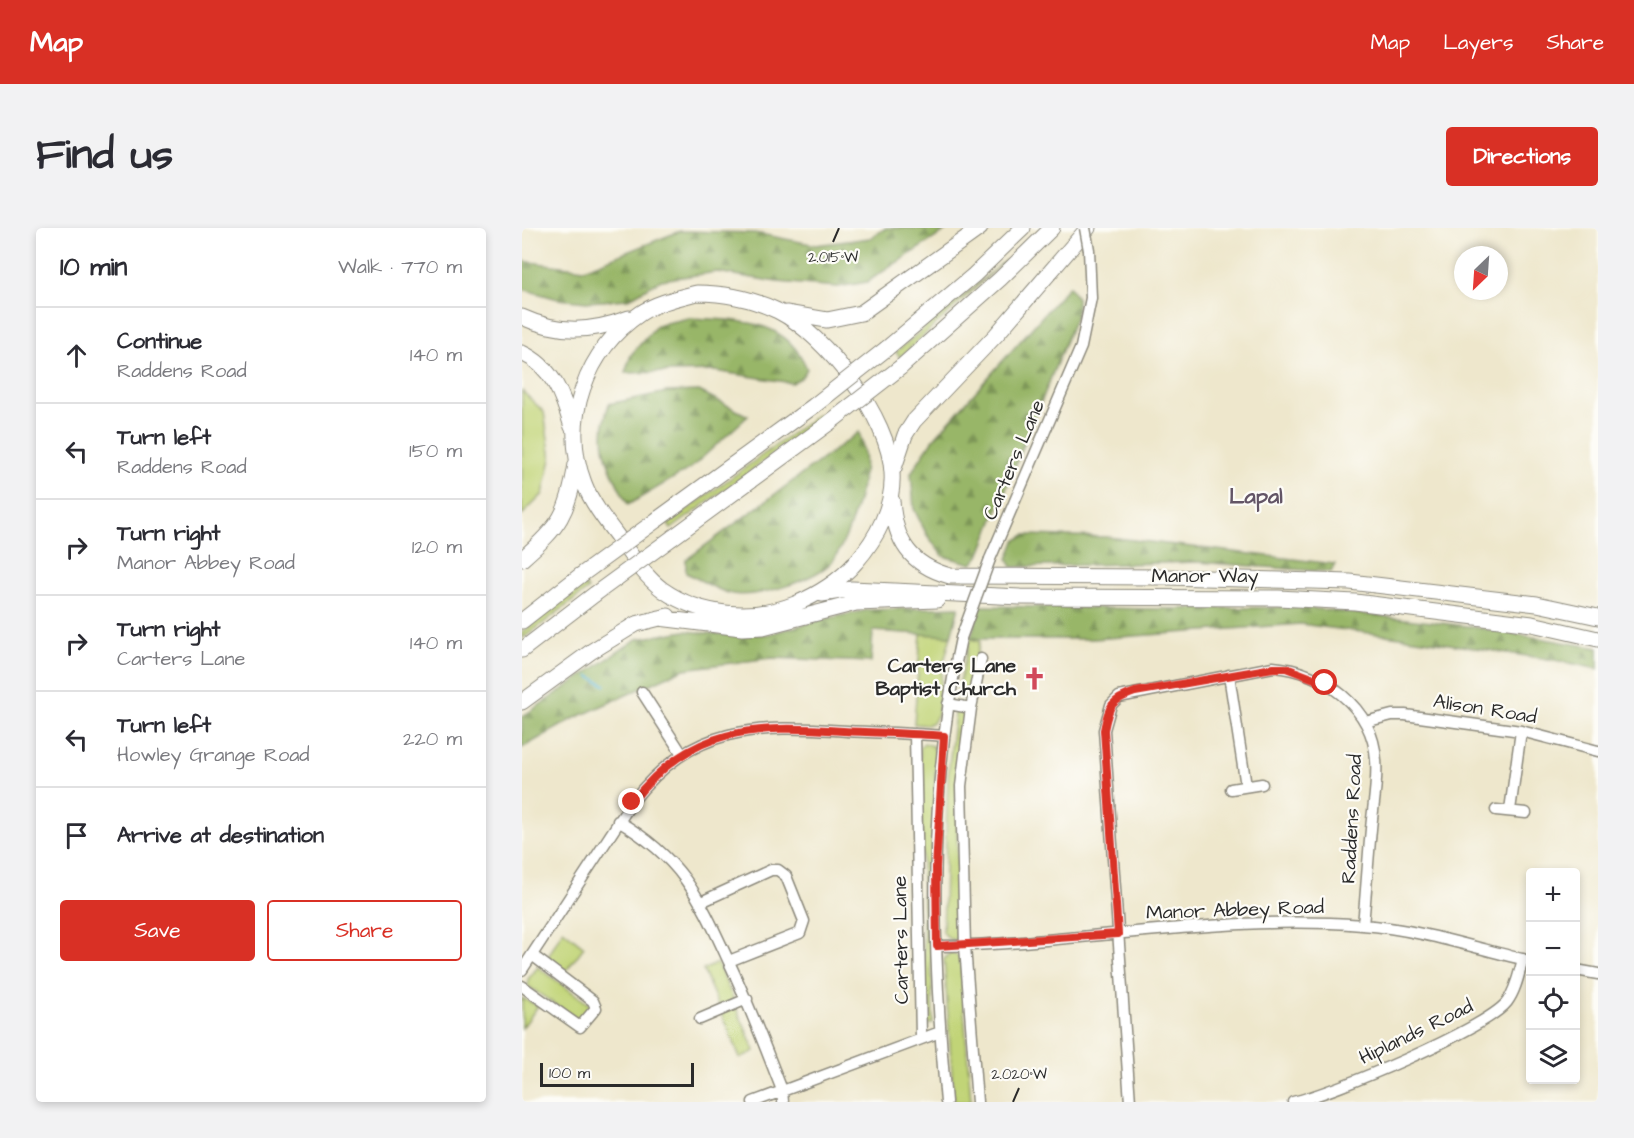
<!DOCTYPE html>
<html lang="en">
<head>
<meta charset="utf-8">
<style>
  body { margin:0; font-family:"Architects Daughter",sans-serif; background:#f2f2f3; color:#2b2b33 }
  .controls { position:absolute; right:18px; bottom:18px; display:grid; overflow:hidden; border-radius:6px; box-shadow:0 3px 9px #0003 }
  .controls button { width:54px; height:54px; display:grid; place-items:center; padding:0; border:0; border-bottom:2px solid #e1e1e2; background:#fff; color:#2b2b33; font:30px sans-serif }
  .compass { position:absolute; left:932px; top:18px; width:54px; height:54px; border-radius:50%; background:#fff; box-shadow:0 3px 9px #0003; rotate:205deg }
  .scale { position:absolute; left:18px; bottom:15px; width:154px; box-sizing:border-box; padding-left:6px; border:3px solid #2b2b2b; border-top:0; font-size:16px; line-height:21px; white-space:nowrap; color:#2b2b2b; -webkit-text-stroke:4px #fdfcf7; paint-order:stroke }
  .stop { position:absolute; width:18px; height:18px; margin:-14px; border:4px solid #d93025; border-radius:50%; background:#fff }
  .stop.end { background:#d93025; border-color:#fff; box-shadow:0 2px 6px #0008 }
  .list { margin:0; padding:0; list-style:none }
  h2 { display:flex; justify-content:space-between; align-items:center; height:78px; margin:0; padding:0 24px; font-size:26px }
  h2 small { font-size:20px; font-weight:400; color:#7c7c81 }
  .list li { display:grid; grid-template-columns:39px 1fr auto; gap:18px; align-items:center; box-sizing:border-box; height:96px; padding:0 24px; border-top:2px solid #e1e1e2 }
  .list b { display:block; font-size:22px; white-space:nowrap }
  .list p { margin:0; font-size:20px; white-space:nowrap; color:#7c7c81 }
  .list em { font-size:20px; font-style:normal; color:#7c7c81 }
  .actions { display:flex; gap:12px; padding:18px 24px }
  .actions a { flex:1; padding:14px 0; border:2px solid #d93025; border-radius:6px; text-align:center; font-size:21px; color:#d93025 }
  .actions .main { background:#d93025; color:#fff }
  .icon { flex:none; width:33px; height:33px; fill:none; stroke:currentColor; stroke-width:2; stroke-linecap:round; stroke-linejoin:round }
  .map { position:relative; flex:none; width:1076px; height:874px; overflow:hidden; border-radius:6px }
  header { display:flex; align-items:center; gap:36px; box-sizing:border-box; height:84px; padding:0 30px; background:#d93025; color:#fff }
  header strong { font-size:28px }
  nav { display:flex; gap:33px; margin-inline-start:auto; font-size:21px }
  .intro { display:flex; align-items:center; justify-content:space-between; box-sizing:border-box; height:144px; padding:0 36px }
  h1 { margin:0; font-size:42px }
  .button { padding:15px 27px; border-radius:6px; background:#d93025; color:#fff; font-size:21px; font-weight:700 }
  main { display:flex; gap:36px; padding:0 36px }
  aside { flex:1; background:#fff; border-radius:6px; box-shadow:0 3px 9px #0003 }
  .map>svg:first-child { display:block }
</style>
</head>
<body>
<header>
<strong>Map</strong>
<nav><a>Map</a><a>Layers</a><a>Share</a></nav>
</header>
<div class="intro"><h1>Find us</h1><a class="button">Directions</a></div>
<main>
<aside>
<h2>10 min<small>Walk · 770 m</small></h2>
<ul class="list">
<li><svg class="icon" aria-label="ahead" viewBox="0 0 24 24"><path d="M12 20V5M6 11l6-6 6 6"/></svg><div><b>Continue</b><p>Raddens Road</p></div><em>140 m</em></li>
<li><svg class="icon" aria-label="left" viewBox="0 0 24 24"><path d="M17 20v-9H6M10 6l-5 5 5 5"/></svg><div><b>Turn left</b><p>Raddens Road</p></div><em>150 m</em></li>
<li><svg class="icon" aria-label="right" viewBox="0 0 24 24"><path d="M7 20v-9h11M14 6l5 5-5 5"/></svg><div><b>Turn right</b><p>Manor Abbey Road</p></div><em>120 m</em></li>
<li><svg class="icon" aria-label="right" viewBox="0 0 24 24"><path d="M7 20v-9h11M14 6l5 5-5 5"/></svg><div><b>Turn right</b><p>Carters Lane</p></div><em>140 m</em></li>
<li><svg class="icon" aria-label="left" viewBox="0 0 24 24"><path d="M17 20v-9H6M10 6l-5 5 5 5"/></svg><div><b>Turn left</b><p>Howley Grange Road</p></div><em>220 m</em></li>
<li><svg class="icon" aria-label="arrive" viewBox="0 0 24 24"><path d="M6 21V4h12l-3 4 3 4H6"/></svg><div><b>Arrive at destination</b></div></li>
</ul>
<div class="actions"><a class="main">Save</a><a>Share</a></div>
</aside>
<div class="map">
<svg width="1076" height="874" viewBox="0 0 1076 874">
  <defs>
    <pattern id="forest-firs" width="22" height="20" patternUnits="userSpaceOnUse" patternTransform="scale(1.5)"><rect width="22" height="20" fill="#98b668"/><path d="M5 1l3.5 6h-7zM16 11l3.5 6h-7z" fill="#7c9456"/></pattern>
  </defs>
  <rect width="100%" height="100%" fill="#fdfcf7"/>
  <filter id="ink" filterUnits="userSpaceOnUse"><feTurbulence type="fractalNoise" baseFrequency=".0167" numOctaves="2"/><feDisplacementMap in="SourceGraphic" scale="12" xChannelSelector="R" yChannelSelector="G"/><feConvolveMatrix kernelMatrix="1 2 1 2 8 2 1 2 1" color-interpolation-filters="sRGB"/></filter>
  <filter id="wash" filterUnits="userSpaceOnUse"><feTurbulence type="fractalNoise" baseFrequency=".008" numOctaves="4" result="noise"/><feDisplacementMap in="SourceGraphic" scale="24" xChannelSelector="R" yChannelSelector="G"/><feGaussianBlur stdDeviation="1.35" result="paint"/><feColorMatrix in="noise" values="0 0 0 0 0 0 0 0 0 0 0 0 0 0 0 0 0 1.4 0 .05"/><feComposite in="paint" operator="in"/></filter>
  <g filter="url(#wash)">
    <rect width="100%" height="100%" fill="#eee7cc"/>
    <path fill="#c1d477" stroke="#768051" stroke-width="1.5" d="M484,32l-106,97 -4,-5z
      M0,163l22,21 7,47 -8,35 -21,21z
      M297,186l3,4 -151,111 -3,-5z
      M63,357l3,4 -66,50v-7z
      M399,405l30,3 -9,33 -4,45 -4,7 -7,4 -13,-1z
      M448,411l10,2 -12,57h-10l-1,-5z
      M437,481l7,7 -9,75 1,149 -9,-1 -6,-7 5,-155 7,-65z
      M402,515l9,3 3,10 -6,151 3,116 -8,2 -5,-278z
      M41,702l21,17 -18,24 -17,-12v-4z
      M429,724l9,5 11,145h-17l-10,-143z
      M195,735l17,37 -15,7 -16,-37z
      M16,739l52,38 1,4 -8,11h-5l-50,-34v-7z
      M0,770l16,8 -16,22z
      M214,779l19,44 -15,7 -19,-45z"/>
    <path fill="url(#forest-firs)" stroke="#62704a" stroke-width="1.5" d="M364,0h64l-83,54 -29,5 -61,-5 -60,-10 -56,8 -33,19 -41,3 -29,-3 -36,-10v-28l62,8 96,-38 75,2 61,12 54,-7z
      M547,58l8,12v15l-98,243 -7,8 -29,-8 -16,-21 -13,-26 -3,-36 21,-32z
      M167,90c49,3 97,-1 118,51l-6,9 -9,5 -77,-12 -90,2 6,-18 26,-30z
      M177,163l49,25 -57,52 -63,37c-18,-36 -34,-60 -19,-101l58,-12z
      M337,204c2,7 4,14 5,22 4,25 -16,85 -30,105 -15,20 -77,40 -102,35 -15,-3 -32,-15 -46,-21v-13z
      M503,307l83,2 227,27 -4,8 -133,-10 -186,5 -4,-8 7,-18z
      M459,378l173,3 146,-2 167,19 131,22v21l-38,-8 -137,-21 -123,-16 -206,15h-124z
      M437,379l-8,29 -78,-5 -2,31 -100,-4 -87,11 -109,49 -53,30v-31l115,-78 48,-8 44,4 40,-1 51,-14 48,-10z"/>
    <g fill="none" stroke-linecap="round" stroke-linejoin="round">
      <path stroke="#4caecb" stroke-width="3" d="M67,448l16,9"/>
    </g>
  </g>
  <g filter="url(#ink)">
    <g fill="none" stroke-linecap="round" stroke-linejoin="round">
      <defs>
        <path id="minor" d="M468,331l91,-212 10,-49 -2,-48
          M707,447l17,111
          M120,464l40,62
          M426,476l23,4 10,-49
          M449,480l-10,78 4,160 12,156
          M843,494l27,-7h13l116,16 77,20
          M393,506l6,303
          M709,561l31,-5
          M974,582l30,3
          M988,582l11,-79
          M96,593c65,38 81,76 111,141 20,42 36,85 53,128l1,12
          M179,674l70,-32h7l8,6 18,45 -4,12 -71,28
          M415,718c142,-2 283,-32 425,-21 57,4 113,23 168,36
          M0,742l110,-168c61,-78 124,-77 215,-71 33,2 65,2 97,5
          M1054,742l22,4
          M0,758l58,41 16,-19 -3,-7 -61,-46
          M178,791l47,-20
          M231,874l187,-70
          M424,874c-14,-153 -19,-313 15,-464
          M608,874l-26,-372 7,-25 8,-8 154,-30c50,4 100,40 103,93 2,22 -3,46 -5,69 -3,32 -5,64 -8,96
          M771,874c38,-8 193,-73 214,-100 9,-12 12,-29 16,-43"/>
        <path id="highway" d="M175,65c28,0 56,6 81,18 48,24 112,108 114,162 2,33 -15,65 -36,89 -15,18 -39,33 -61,42 -42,17 -95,12 -132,-14 -19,-14 -32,-35 -45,-53 -13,-17 -27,-35 -34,-54 -24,-63 2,-133 57,-170 17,-11 37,-15 56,-20z
          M264,85l41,7 34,-7 119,-85
          M0,89c37,17 70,15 107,1
          M364,121l88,-74 49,-47
          M0,125c31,14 41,43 50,74
          M379,139l99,-88 52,-51
          M372,240l11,-33 9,-14 82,-86 92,-107
          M370,273c3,40 18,64 58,75l217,1 183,5 187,22 61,13
          M136,291l157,-114
          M150,310l157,-115
          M0,331c38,-33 46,-45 54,-95
          M300,366l30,-5 168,8 258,1 77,4 177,22 66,15
          M137,390l83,10 21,-1 93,-24 81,-3
          M0,393l59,-46
          M0,422l73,-56
          M0,474l70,-51 44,-27 32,-8"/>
      </defs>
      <use href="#minor" stroke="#8c897c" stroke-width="13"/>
      <use href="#highway" stroke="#8c897c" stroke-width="17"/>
      <use href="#minor" stroke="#fff" stroke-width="10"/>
      <use href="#highway" stroke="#fff" stroke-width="15"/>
      <defs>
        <path id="minor-bridge" d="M563,0l4,22
          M439,410l29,-79"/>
        <path id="highway-bridge" d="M293,177l71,-56
          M307,195l72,-56
          M59,347l77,-56
          M73,366l77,-56"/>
      </defs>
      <use href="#minor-bridge" stroke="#8c897c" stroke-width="13" stroke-linecap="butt"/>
      <use href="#highway-bridge" stroke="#8c897c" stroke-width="17" stroke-linecap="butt"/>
      <use href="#minor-bridge" stroke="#fff" stroke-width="10"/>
      <use href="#highway-bridge" stroke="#fff" stroke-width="15"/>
    </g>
  </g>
  <g fill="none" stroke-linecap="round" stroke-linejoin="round" filter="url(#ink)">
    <path stroke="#d93025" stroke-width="8" d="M110,574c60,-76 121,-77 211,-71 34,2 67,2 101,5l-8,132 1,78 181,-12 -14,-204c5,-25 7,-30 31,-38l138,-24h13l39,15"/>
  </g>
  <path fill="none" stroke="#2b2b2b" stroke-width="2" d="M311,14l6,-14M491,874l6,-14"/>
  <defs>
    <symbol id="church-bare" viewBox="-9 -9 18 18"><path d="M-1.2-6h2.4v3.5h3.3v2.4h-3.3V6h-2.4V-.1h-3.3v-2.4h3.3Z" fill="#d1495b" stroke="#fdfcf7" stroke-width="2.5" paint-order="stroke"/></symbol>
  </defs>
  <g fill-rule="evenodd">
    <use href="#church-bare" x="496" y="434" width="33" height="33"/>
  </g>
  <g text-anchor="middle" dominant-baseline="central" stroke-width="4.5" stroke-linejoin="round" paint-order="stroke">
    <g font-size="20" fill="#2b2b2b" stroke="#fdfcf7">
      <text transform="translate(492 232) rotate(-67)">Carters Lane</text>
      <text x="683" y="348">Manor Way</text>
      <text transform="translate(963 481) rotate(9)">Alison Road</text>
      <text transform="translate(830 591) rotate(-87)">Raddens Road</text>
      <text transform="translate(713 682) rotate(-2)">Manor Abbey Road</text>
      <text transform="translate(379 712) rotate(-91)">Carters Lane</text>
      <text transform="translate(894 804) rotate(-26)">Hiplands Road</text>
    </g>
    <g font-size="20" font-weight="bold" fill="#2b2b2b" stroke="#fdfcf7" text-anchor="end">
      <text x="494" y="438">Carters Lane<tspan x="494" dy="23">Baptist Church</tspan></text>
    </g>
    <g font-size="22" font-weight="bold" fill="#635566" stroke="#fdfcf7">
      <text x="734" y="268">Lapal</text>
    </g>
  </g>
  <g font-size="15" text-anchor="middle" fill="#2b2b2b" stroke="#fdfcf7" stroke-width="4.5" stroke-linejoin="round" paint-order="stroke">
    <text x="311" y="34">2.015°W</text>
    <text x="497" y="851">2.020°W</text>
  </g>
</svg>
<div class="controls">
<button>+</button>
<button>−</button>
<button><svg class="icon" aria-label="locate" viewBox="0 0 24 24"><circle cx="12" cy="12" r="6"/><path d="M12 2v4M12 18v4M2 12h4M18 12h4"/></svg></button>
<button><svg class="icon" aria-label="layers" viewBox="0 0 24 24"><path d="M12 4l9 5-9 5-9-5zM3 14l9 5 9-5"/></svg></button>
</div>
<svg class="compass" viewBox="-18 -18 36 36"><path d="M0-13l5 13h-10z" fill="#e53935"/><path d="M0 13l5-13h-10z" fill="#7c7c81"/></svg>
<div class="scale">100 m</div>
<div class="stop" style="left:803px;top:455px"></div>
<div class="stop end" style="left:110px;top:574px"></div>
</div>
</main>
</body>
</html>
